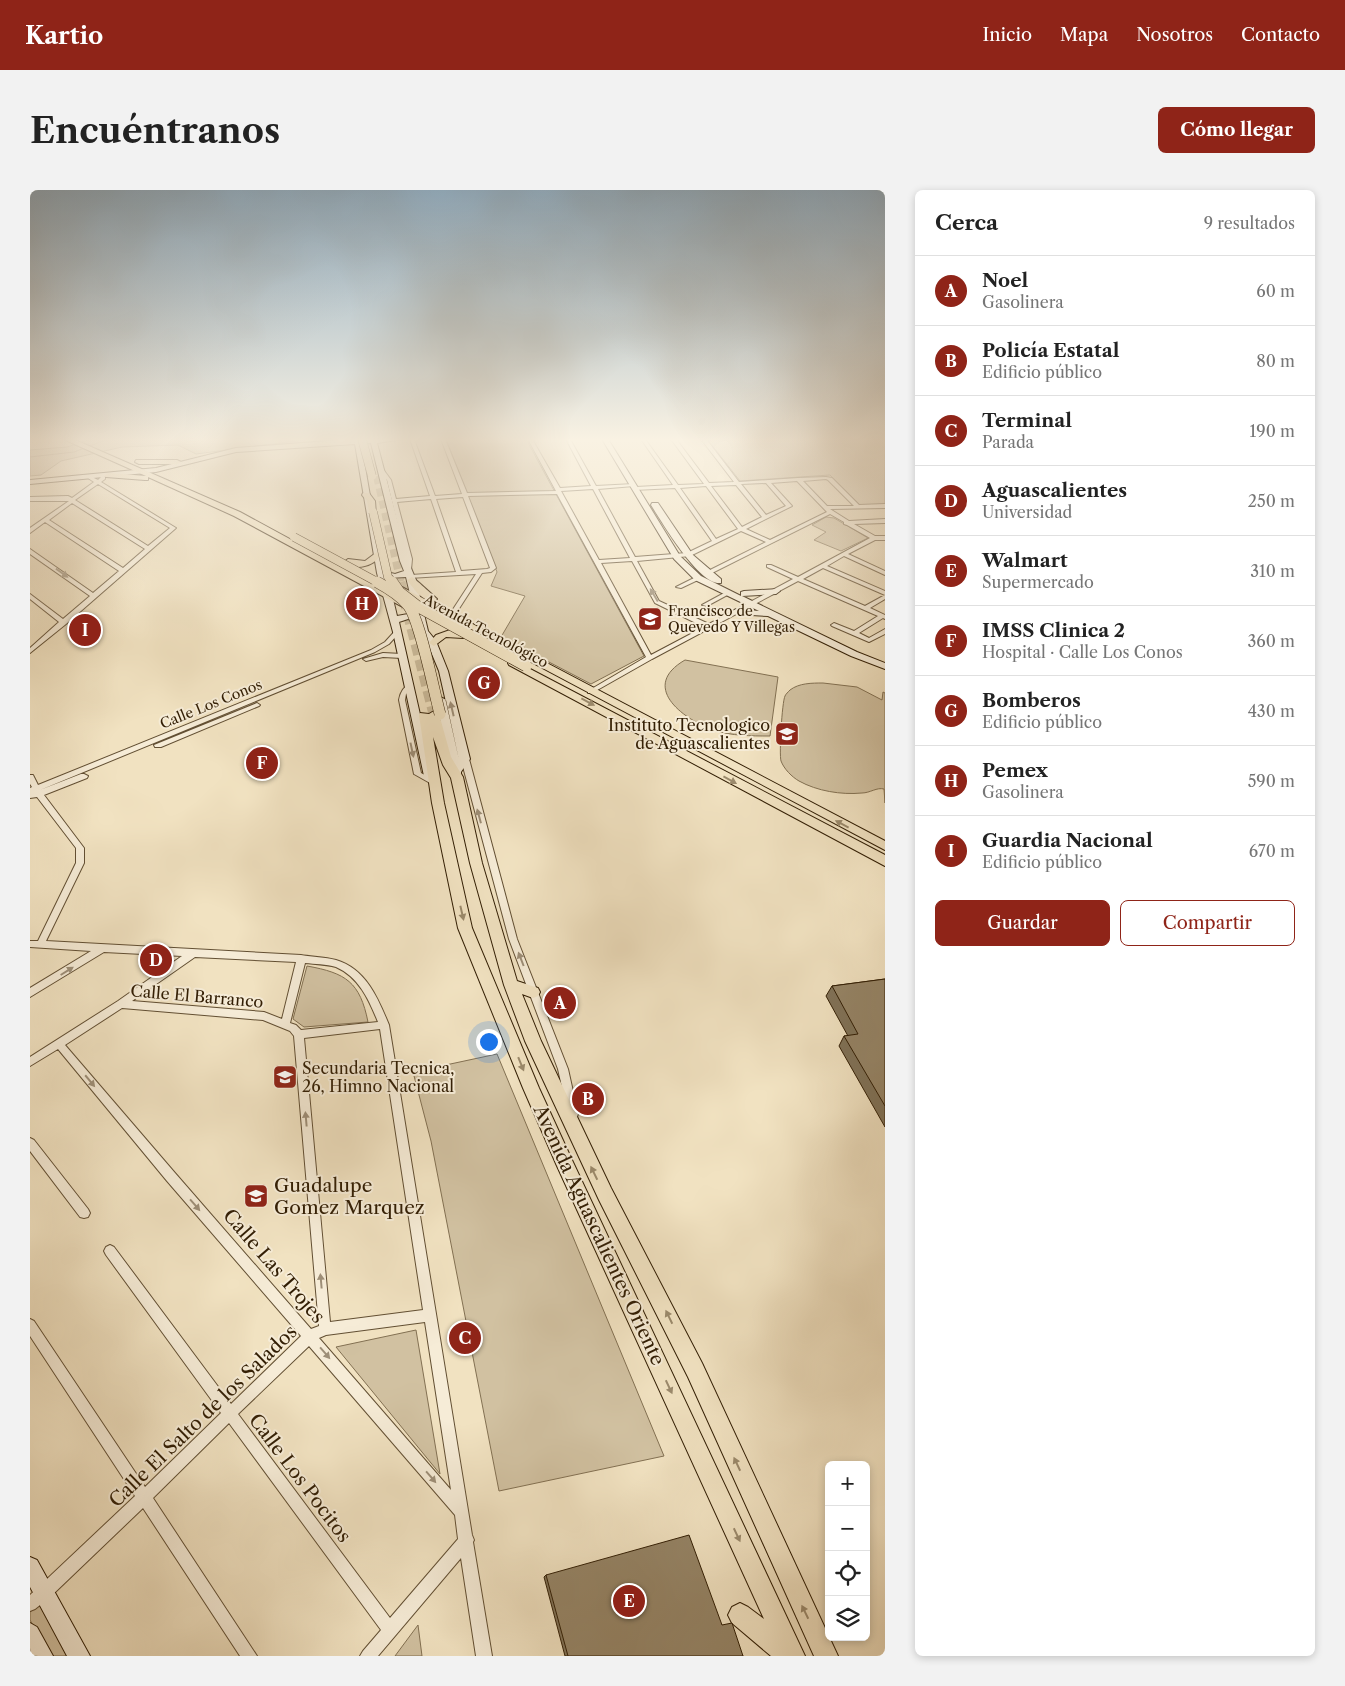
<!DOCTYPE html>
<html lang="es">
<head>
<meta charset="utf-8">
<style>
  body { margin:0; font-family:"Libre Caslon Text",serif; background:#f2f2f2; color:#222 }
  .controls { position:absolute; right:15px; bottom:15px; display:grid; overflow:hidden; border-radius:8px; box-shadow:0 2px 8px #0003 }
  .controls button { width:45px; height:45px; display:grid; place-items:center; padding:0; border:0; border-bottom:1px solid #e0e0e0; background:#fff; color:#222; font:25px sans-serif }
  .you { position:absolute; left:458px; top:851px; width:18px; height:18px; margin:-12px; border:4px solid #fff; border-radius:50%; background:#1a73e8; box-shadow:0 0 0 8px #1a73e833 }
  .badge { display:grid; place-items:center; width:32px; height:32px; border-radius:50%; background:#8f2418; color:#fff; font-size:16px; font-weight:700 }
  .pin { position:absolute; translate:-50% -50%; border:2px solid #fff; box-shadow:0 1px 5px #0006 }
  .list { margin:0; padding:0; list-style:none }
  h2 { display:flex; justify-content:space-between; align-items:center; height:65px; margin:0; padding:0 20px; font-size:21px }
  h2 small { font-size:16px; font-weight:400; color:#767676 }
  .list li { display:grid; grid-template-columns:32px 1fr auto; gap:15px; align-items:center; box-sizing:border-box; height:70px; padding:0 20px; border-top:1px solid #e0e0e0 }
  .list b { display:block; font-size:19px; white-space:nowrap }
  .list p { margin:0; font-size:16px; white-space:nowrap; color:#767676 }
  .list em { font-size:16px; font-style:normal; color:#767676 }
  .actions { display:flex; gap:10px; padding:15px 20px }
  .actions a { flex:1; padding:11px 0; border:1px solid #8f2418; border-radius:8px; text-align:center; font-size:18px; color:#8f2418 }
  .actions .main { background:#8f2418; color:#fff }
  .icon { flex:none; width:28px; height:28px; fill:none; stroke:currentColor; stroke-width:2; stroke-linecap:round; stroke-linejoin:round }
  .map { position:relative; flex:none; width:855px; height:1466px; overflow:hidden; border-radius:8px }
  header { display:flex; align-items:center; gap:30px; box-sizing:border-box; height:70px; padding:0 25px; background:#8f2418; color:#fff }
  header strong { font-size:24px }
  nav { display:flex; gap:28px; margin-inline-start:auto; font-size:18px }
  .intro { display:flex; align-items:center; justify-content:space-between; box-sizing:border-box; height:120px; padding:0 30px }
  h1 { margin:0; font-size:35px }
  .button { padding:12px 22px; border-radius:8px; background:#8f2418; color:#fff; font-size:18px; font-weight:700 }
  main { display:flex; gap:30px; padding:0 30px }
  aside { flex:1; background:#fff; border-radius:8px; box-shadow:0 2px 8px #0003 }
  .map>svg:first-child { display:block }
</style>
</head>
<body>
<header>
<strong>Kartio</strong>
<nav><a>Inicio</a><a>Mapa</a><a>Nosotros</a><a>Contacto</a></nav>
</header>
<div class="intro"><h1>Encuéntranos</h1><a class="button">Cómo llegar</a></div>
<main>
<div class="map">
<svg width="855" height="1466" viewBox="0 0 855 1466">
  <rect width="100%" height="100%" fill="#f1e2c1"/>
  <filter id="stains"><feTurbulence type="fractalNoise" baseFrequency=".004" numOctaves="4"/><feColorMatrix values="0 0 0 0 .2 0 0 0 0 .09 0 0 0 0 .02 0 0 0 .5 -.17"/></filter>
  <radialGradient id="worn" r=".72"><stop offset=".6" stop-color="#630" stop-opacity="0"/><stop offset="1" stop-color="#630" stop-opacity=".3"/></radialGradient>
  <path fill="#d1c1a1" stroke="#827052" d="M62,249h219l-115,15 -18,-9 -56,2 -61,14 -20,14 -11,1v-26l37,-3z
    M416,249h80l118,217 -53,28 -90,-47 24,-41 -34,-10 6,-14z
    M677,249h178v66l-24,1 -31,-31 -90,6z
    M796,327l8,1 34,20 -27,13 -27,-11 12,-8 -14,-7z
    M655,470l93,17 -8,59c-19,0 -38,0 -57,-6 -32,-12 -73,-44 -28,-70z
    M793,493l34,4 25,13 1,-8 2,1v110l-1,-14c-7,-2 -14,4 -22,4 -21,2 -45,-2 -63,-12 -7,-4 -15,-12 -18,-20 -2,-7 1,-59 4,-65 0,-1 4,-5 5,-6 9,-7 22,-7 33,-7z
    M277,776c39,7 53,16 61,56l-64,5 -11,-8z
    M467,864l167,402 -165,35 -68,-350 -18,-69z
    M386,1140l24,144 -104,-127z
    M11,1413l29,53h-20l-20,-36v-8z
    M388,1435l4,31h-27z"/>
  <g fill="none" stroke-linecap="round" stroke-linejoin="round">
    <path stroke="#7e6b4f" stroke-width="1" d="M0,267l44,-5 34,-13"/>
    <path stroke="#cbbb9b" stroke-width="8" stroke-dasharray="8 4.5" stroke-linecap="butt" d="M347,286l24,107"/>
    <path stroke="#cbbb9b" stroke-width="11" stroke-dasharray="11 5" stroke-linecap="butt" d="M370,392l34,132"/>
    <defs>
      <path id="street" d="M380,249h4l21,57 27,-2 -21,-55h4l22,54 89,-2 -28,-52h4l28,49 31,-2 -25,-47h4l26,47 38,-2 2,1 -2,1 -36,3 37,68 52,-4 25,-12 -37,-53 -41,2v-2l2,-1 37,-2 -32,-46h4l33,46 26,-1 -33,-45h5l33,44 25,-1 -33,-43h5l33,43 59,-4 28,-1 6,1 27,27 26,-1v4l-55,1 19,12 36,-2v4l-31,1 21,12h10v4h-10l-27,14 37,17v4l-41,-19 -17,10 58,25v4l-62,-27 -20,11 62,27 20,-11v4l-15,9 15,7v4l-2,-1 -24,15 10,5 16,-9v5l-16,8 -37,-16 -1,-1 3,-2 20,8 24,-15 -80,-35 -146,78 -60,34h-4v-2l58,-34 -89,-163 -89,2 28,72 -5,4 -9,1 -29,45h-4l-1,-1 28,-43 -67,4 -1,-1 3,-2 45,-3 -25,-73 -34,3 15,57 -1,11 -5,1v-12l-19,-79 -8,-10 4,-1 8,11 5,19 34,-3zM796,289l2,1 26,26h-27l-24,-25zM767,291l30,31 -57,28 -24,-11 46,-23 -21,-23zM736,293l20,23 -20,9 -25,-31zM706,295l26,32 -20,10 -31,-41zM676,296l32,43 -22,10 -36,-51zM563,299l37,69 -31,2 -38,-69zM433,307l27,71 -3,1 -26,2 -25,-72zM800,324l14,8v2l3,1 23,13 -72,39 -27,-12h-4v2l26,12 -84,45 -50,-23 -22,-40 53,-5 51,-25 25,11 -62,31v2l2,1zM602,371l23,42 49,24 -53,28 -50,-92z
        M60,286l8,4 3,-3h4v2l-4,3 75,46 -110,96 -36,29v-5l29,-26 -29,-23v-5l33,25 27,-23 -60,-42v-5l63,44 26,-22 -74,-49 -15,11v-5l39,-27h-39v-4l38,-1 4,2 22,-16 -6,-4v-2zM68,294l72,44 -22,18 -73,-46zM42,313l73,46 -22,19 -74,-48z
        M668,386l3,2 -1,1 -19,9 -5,-1z
        M696,402l5,1 -24,13 -5,-1z
        M367,440l3,2 -11,12 -14,8 -335,138 41,-16h3l4,2 -1,2 -43,17 40,53v15l-38,78 255,14c12,2 24,2 35,5 30,9 42,38 53,65l83,510 2,5 -1,2 19,114h-16l-15,-98 -83,98h-18l3,-5 18,-21 -152,-207 -76,75 104,158h-17l-97,-148 -94,90 -14,11 -5,2v-16l105,-99 -105,-160v-17l4,2 111,166 76,-74 -115,-158 -2,-4 2,-4 4,-2 4,2 117,157 70,-68 -134,-155 -109,-132 -28,17v-9l88,-56 64,-45 -78,-4 -74,45v-9l61,-37 -61,-4v-6h8l38,-78v-15l-39,-51 -7,1v-10l2,-1 -2,-3v-9h3l5,10 333,-135 14,-8 10,-11zM165,767l101,5 -14,57 -18,-7 -132,-11zM275,773c10,1 21,1 31,4 23,10 33,33 42,55l-77,8 -5,-5 -6,-2zM92,818l141,12 27,11 4,5 25,290 -8,3 -136,-156 -110,-128zM350,839l43,281 -93,12 -26,-284zM395,1132l26,168 -132,-152 7,-3zM279,1156l146,169 3,24 -68,79 -152,-204z
        M353,463l19,1 3,2 -3,2 -19,-1 -17,4 -3,-2z
        M379,495l3,2 -6,7 -1,6 16,73 12,6 1,2 -4,2 -16,-9 -15,-74c1,-6 4,-13 10,-15z
        M227,513l3,2 -1,1 -98,41h-6l-1,-2z
        M432,567h6l1,2 48,180 51,130 10,45 -1,3 -4,2 -4,-2 -1,-3 -10,-45 -49,-130 -48,-180z
        M0,948l4,2 54,69 2,4 -2,4 -4,1 -4,-1 -50,-66z"/>
      <path id="secondary" d="M324,249h50l-27,4 31,118 8,19 12,51 8,10 12,30 22,88 -9,13v7h-8l-1,-2 -16,-77 5,-3 5,3 13,60 -20,-89 -12,-29 -7,-7 -3,-13 -9,-3 -9,3 35,154 -5,3 -5,-3 -31,-144 -16,-59 -22,-129 -119,8 -80,20 -126,12v-4l126,-12 80,-20zM341,253l29,118 4,10 -9,3 -8,-2 -11,-42 -15,-86zM376,387l9,38 -7,-1 -11,2 -9,-38z
        M572,249h6l72,117 21,20 40,20v-4l3,-1 35,-2 1,2 -4,3 -34,2 115,56 28,11v6l-34,-13 -83,-40 -34,-2v-4l3,-1 22,2 -64,-31 -21,-21z
        M622,313h6l35,52 28,24v4c-22,3 -59,-61 -70,-78z
        M0,1367l7,3 53,96h-23l-37,-69z
        M0,1433l7,4 16,29h-23z"/>
      <path id="primary" d="M33,249h10l167,73 171,93 -2,2h-6l-169,-91 -86,-39v3h-3l-39,-3 -1,-2 4,-2 37,3z
        M106,270h41l4,2 -4,2h-38l-4,-2z
        M333,303h6l6,8 1,13 -7,-2 -2,-11 -5,-6z
        M347,362l4,3c-8,12 -26,16 -37,7l4,-3 17,2z
        M382,387c2,1 22,19 25,22l-2,2h-6l456,240v9l-493,-262 5,-3 3,1 28,15 -10,-7 -11,-14z
        M420,440l16,3 2,2 -5,3 -17,-1 -12,9 -5,-3 7,-8z
        M483,470l372,195v11l-376,-201 -1,-2z
        M404,521l5,3 12,43 12,20 19,86 35,118 21,7 2,4 -2,4 -5,2 -11,-4 19,47 70,147 91,175 136,293h-24l-126,-279 -89,-177 -74,-159 -21,-56 -34,-122 -19,-85 -8,-13 -10,-28 11,66 28,125 67,160 33,72 233,496h-34l-39,-33 -4,-8 4,-8 8,-4 8,4 16,12 -207,-453 -34,-78 -65,-160 -26,-125 -13,-88 1,-2 9,1z"/>
    </defs>
    <use href="#street" stroke="#624f33" stroke-width="2"/>
    <use href="#secondary" stroke="#321e04" stroke-width="2"/>
    <use href="#primary" stroke="#321e04" stroke-width="2"/>
    <use href="#street" fill="#f6ecd7" fill-rule="evenodd"/>
    <use href="#secondary" fill="#f6ecd7" fill-rule="evenodd"/>
    <use href="#primary" fill="#f1e2c1" fill-rule="evenodd"/>
    <defs>
      <path id="primary-bridge-far1" d="M332,249l10,37
        M343,322l15,65 5,6
        M264,347l85,46"/>
      <path id="primary-bridge" d="M347,392c11,6 23,13 31,23 12,14 26,87 32,109
        M362,392l7,10 18,14 109,60"/>
    </defs>
    <use href="#primary-bridge-far1" stroke="#321e04" stroke-width="9" stroke-linecap="butt"/>
    <use href="#primary-bridge" stroke="#321e04" stroke-width="12" stroke-linecap="butt"/>
    <use href="#primary-bridge-far1" stroke="#f1e2c1" stroke-width="8"/>
    <use href="#primary-bridge" stroke="#f1e2c1" stroke-width="11"/>
  </g>
  <path fill="#807258" stroke="#321e04" d="M324,409l16,8v2l-14,2z
    M855,789v148l-46,-81 5,-10h4l-22,-40 6,-10z
    M517,809l26,6 -10,9 -16,-12z
    M516,1385l176,50 21,31h-178l-21,-79z"/>
  <path fill="#685c47" stroke="#321e04" d="M544,812l-1,3 -10,9 1,-2z"/>
  <path fill="#958466" stroke="#321e04" d="M337,405l3,12 -14,1 -2,-11z
    M855,789v127l-41,-70 14,-2 -26,-48z
    M527,800l17,12 -10,10 -17,-13z
    M659,1345l33,90 10,-2 11,33h-175l-22,-81z"/>
  <defs><path id="oneway-solid" d="M-6-.8H1V-3.2L6.5 0L1 3.2V.8H-6Z" transform="scale(1.25)"/></defs>
  <g fill="#9e8f78">
    <use href="#oneway-solid" transform="translate(32 383) rotate(36)"/>
    <use href="#oneway-solid" transform="translate(624 405) rotate(-121)"/>
    <use href="#oneway-solid" transform="translate(422 519) rotate(-103)"/>
    <use href="#oneway-solid" transform="translate(382 560) rotate(78)"/>
    <use href="#oneway-solid" transform="translate(449 626) rotate(-105)"/>
    <use href="#oneway-solid" transform="translate(491 769) rotate(-111)"/>
    <use href="#oneway-solid" transform="translate(37 781) rotate(-32)"/>
    <use href="#oneway-solid" transform="translate(60 891) rotate(50)"/>
    <use href="#oneway-solid" transform="translate(276 929) rotate(-95)"/>
    <use href="#oneway-solid" transform="translate(165 1015) rotate(49)"/>
    <use href="#oneway-solid" transform="translate(291 1091) rotate(-95)"/>
    <use href="#oneway-solid" transform="translate(295 1163) rotate(49)"/>
    <use href="#oneway-solid" transform="translate(401 1287) rotate(49)"/>
  </g>
  <g fill="#9b8a6c">
    <use href="#oneway-solid" transform="translate(558 512) rotate(28)"/>
    <use href="#oneway-solid" transform="translate(700 590) rotate(29)"/>
    <use href="#oneway-solid" transform="translate(812 634) rotate(-152)"/>
    <use href="#oneway-solid" transform="translate(432 723) rotate(77)"/>
    <use href="#oneway-solid" transform="translate(491 874) rotate(68)"/>
    <use href="#oneway-solid" transform="translate(564 983) rotate(-116)"/>
    <use href="#oneway-solid" transform="translate(639 1127) rotate(-116)"/>
    <use href="#oneway-solid" transform="translate(639 1197) rotate(65)"/>
    <use href="#oneway-solid" transform="translate(707 1274) rotate(-115)"/>
    <use href="#oneway-solid" transform="translate(707 1345) rotate(65)"/>
    <use href="#oneway-solid" transform="translate(775 1422) rotate(-116)"/>
  </g>
  <linearGradient id="sky" x2="0" y2="1"><stop stop-color="#91acbf"/><stop offset="0.55" stop-color="#f9f2e3"/><stop offset="1" stop-color="#f9f2e3" stop-opacity="0"/></linearGradient>
  <rect width="855" height="454" fill="url(#sky)"/>
  <defs>
    <symbol id="school-square" viewBox="-11 -11 22 22"><rect x="-9" y="-9" width="18" height="18" rx="4" fill="#8f2418" stroke="#f6ecd7"/><path d="M0-5L7-2L0 1L-7-2ZM-4 1L0 2.5L4 1V4Q0 6-4 4Z" fill="#fff"/></symbol>
    <symbol id="university-square" viewBox="-11 -11 22 22"><rect x="-9" y="-9" width="18" height="18" rx="4" fill="#8f2418" stroke="#f6ecd7"/><path d="M0-5L7-2L0 1L-7-2ZM-4 1L0 2.5L4 1V4Q0 6-4 4Z" fill="#fff"/></symbol>
  </defs>
  <g fill-rule="evenodd">
    <use href="#school-square" x="606" y="415" width="28" height="28"/>
    <use href="#university-square" x="743" y="530" width="28" height="28"/>
    <use href="#school-square" x="241" y="873" width="28" height="28"/>
    <use href="#school-square" x="212" y="992" width="28" height="28"/>
  </g>
  <g text-anchor="middle" dominant-baseline="central" stroke-width="4" stroke-linejoin="round" paint-order="stroke">
    <g font-size="14" fill="#321e04" stroke="#f6ecd7" text-anchor="start">
      <text x="638" y="421">Francisco de<tspan x="638" dy="16">Quevedo Y Villegas</tspan></text>
    </g>
    <g font-size="14" fill="#321e04" stroke="#f6ecd7">
      <text transform="translate(456 441) rotate(28)">Avenida Tecnológico</text>
      <text transform="translate(181 514) rotate(-22)">Calle Los Conos</text>
    </g>
    <g font-size="16" fill="#321e04" stroke="#f6ecd7" text-anchor="end">
      <text x="740" y="535">Instituto Tecnologico<tspan x="740" dy="18">de Aguascalientes</tspan></text>
      <text x="272" y="878" text-anchor="start">Secundaria Tecnica,<tspan x="272" dy="18">26, Himno Nacional</tspan></text>
    </g>
    <g font-size="16" fill="#321e04" stroke="#f6ecd7">
      <text transform="translate(167 806) rotate(5)">Calle El Barranco</text>
    </g>
    <g font-size="19" fill="#321e04" stroke="#f6ecd7" text-anchor="start">
      <text x="244" y="995">Guadalupe<tspan x="244" dy="22">Gomez Marquez</tspan></text>
    </g>
    <g font-size="19" fill="#321e04" stroke="#f6ecd7">
      <text transform="translate(569 1045) rotate(65)">Avenida Aguascalientes Oriente</text>
      <text transform="translate(244 1076) rotate(49)">Calle Las Trojes</text>
      <text transform="translate(173 1226) rotate(-44)">Calle El Salto de los Salados</text>
      <text transform="translate(270 1288) rotate(53)">Calle Los Pocitos</text>
    </g>
  </g>
  <rect width="100%" height="100%" filter="url(#stains)"/>
  <rect width="100%" height="100%" fill="url(#worn)"/>
</svg>
<div class="controls">
<button>+</button>
<button>−</button>
<button><svg class="icon" aria-label="locate" viewBox="0 0 24 24"><circle cx="12" cy="12" r="6"/><path d="M12 2v4M12 18v4M2 12h4M18 12h4"/></svg></button>
<button><svg class="icon" aria-label="layers" viewBox="0 0 24 24"><path d="M12 4l9 5-9 5-9-5zM3 14l9 5 9-5"/></svg></button>
</div>
<div class="you"></div>
<div class="pin badge" style="left:530px;top:813px">A</div>
<div class="pin badge" style="left:558px;top:909px">B</div>
<div class="pin badge" style="left:435px;top:1148px">C</div>
<div class="pin badge" style="left:126px;top:770px">D</div>
<div class="pin badge" style="left:599px;top:1411px">E</div>
<div class="pin badge" style="left:232px;top:573px">F</div>
<div class="pin badge" style="left:454px;top:493px">G</div>
<div class="pin badge" style="left:332px;top:414px">H</div>
<div class="pin badge" style="left:55px;top:440px">I</div>
</div>
<aside>
<h2>Cerca<small>9 resultados</small></h2>
<ul class="list">
<li><span class="badge">A</span><div><b>Noel</b><p>Gasolinera</p></div><em>60 m</em></li>
<li><span class="badge">B</span><div><b>Policía Estatal</b><p>Edificio público</p></div><em>80 m</em></li>
<li><span class="badge">C</span><div><b>Terminal</b><p>Parada</p></div><em>190 m</em></li>
<li><span class="badge">D</span><div><b>Aguascalientes</b><p>Universidad</p></div><em>250 m</em></li>
<li><span class="badge">E</span><div><b>Walmart</b><p>Supermercado</p></div><em>310 m</em></li>
<li><span class="badge">F</span><div><b>IMSS Clinica 2</b><p>Hospital · Calle Los Conos</p></div><em>360 m</em></li>
<li><span class="badge">G</span><div><b>Bomberos</b><p>Edificio público</p></div><em>430 m</em></li>
<li><span class="badge">H</span><div><b>Pemex</b><p>Gasolinera</p></div><em>590 m</em></li>
<li><span class="badge">I</span><div><b>Guardia Nacional</b><p>Edificio público</p></div><em>670 m</em></li>
</ul>
<div class="actions"><a class="main">Guardar</a><a>Compartir</a></div>
</aside>
</main>
</body>
</html>
